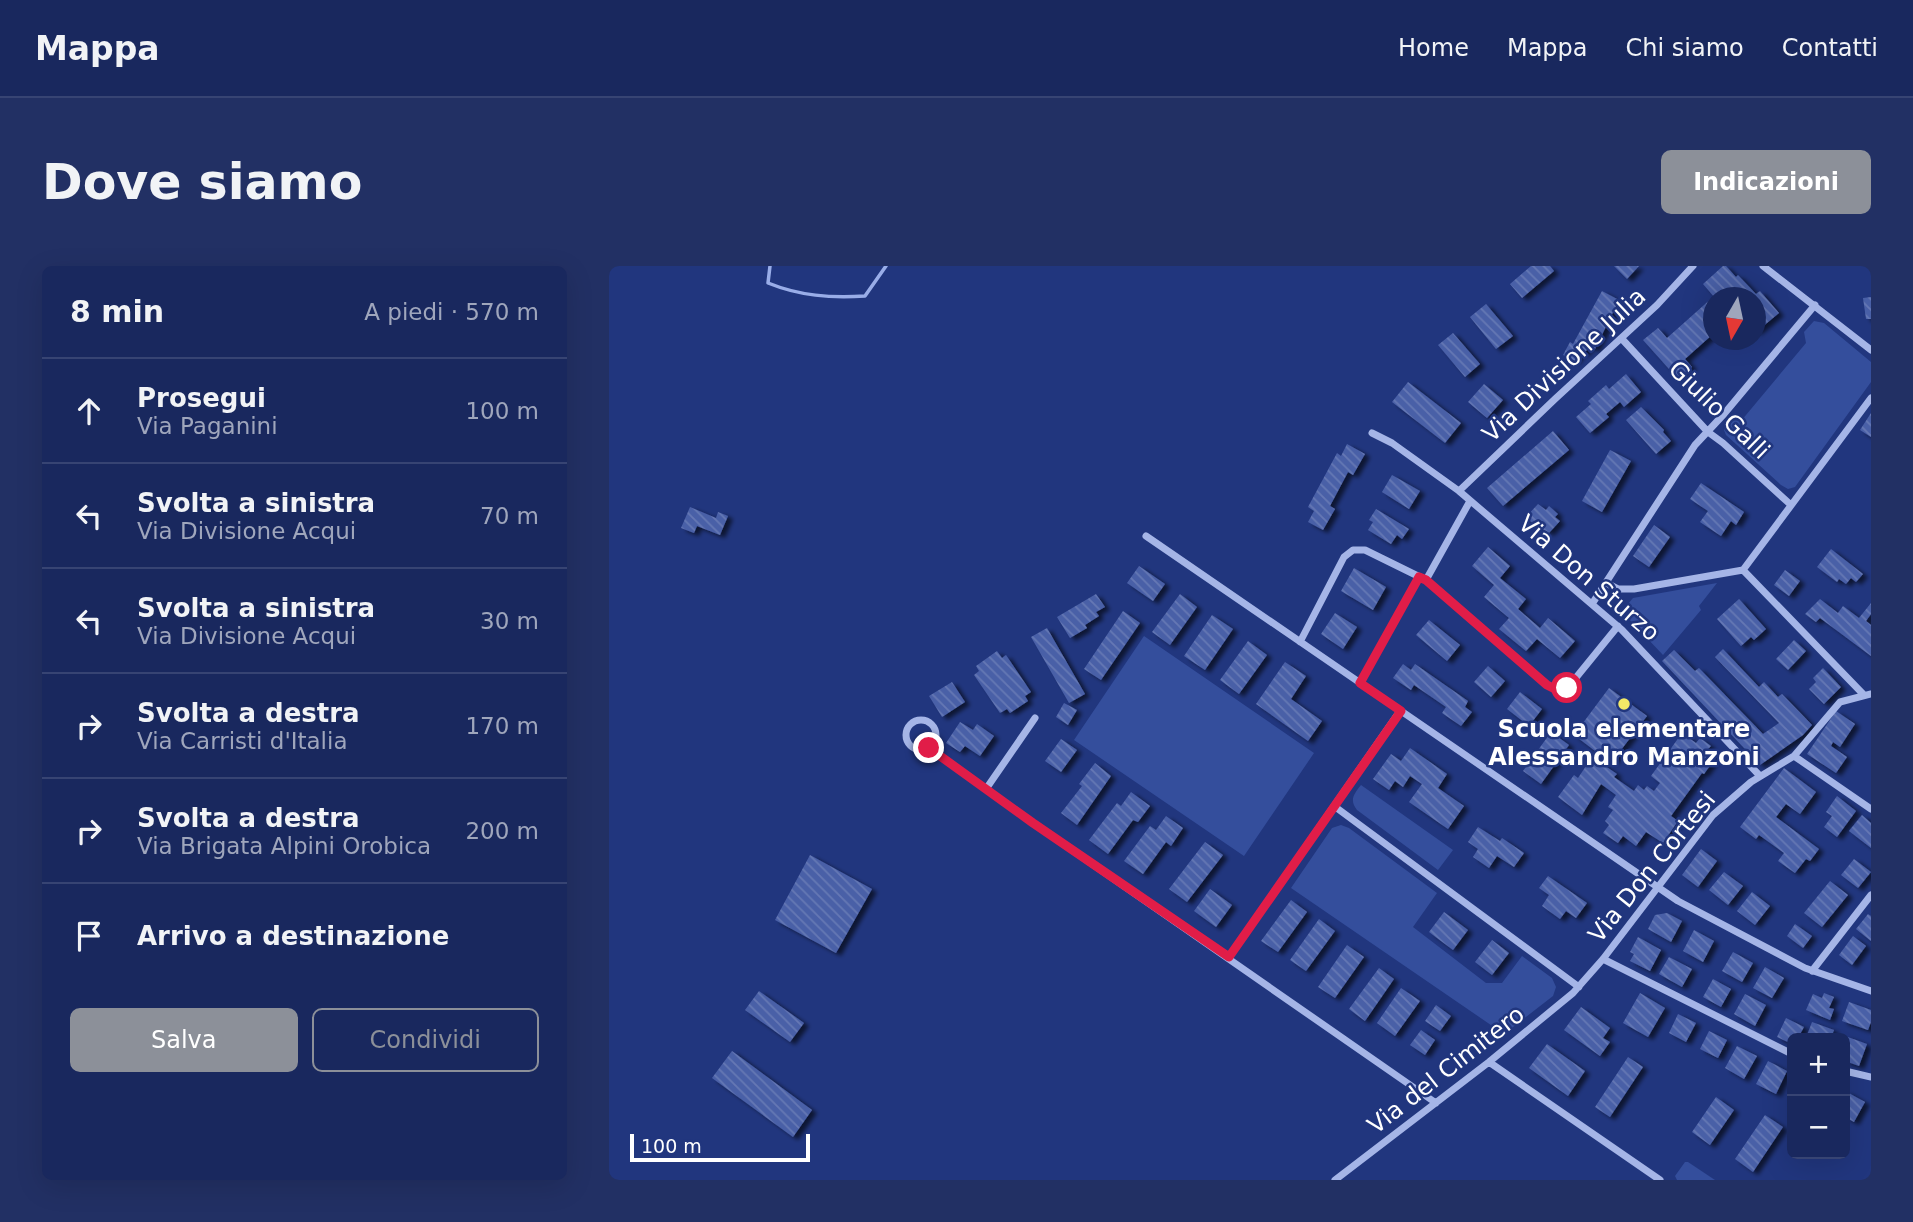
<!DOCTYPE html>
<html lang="it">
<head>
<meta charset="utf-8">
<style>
  body { margin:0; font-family:"DejaVu Sans",sans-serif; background:#223064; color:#f1f3f6 }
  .controls { position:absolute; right:21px; bottom:21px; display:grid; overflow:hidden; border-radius:10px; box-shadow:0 7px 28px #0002 }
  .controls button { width:63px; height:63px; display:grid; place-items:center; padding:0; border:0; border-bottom:2px solid #374473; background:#19285e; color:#f1f3f6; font:35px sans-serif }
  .compass { position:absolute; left:1094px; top:21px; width:63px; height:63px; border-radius:50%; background:#19285e; box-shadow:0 7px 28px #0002; rotate:189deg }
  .scale { position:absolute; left:21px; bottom:18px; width:180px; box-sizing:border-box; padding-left:7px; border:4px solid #fff; border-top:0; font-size:19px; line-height:24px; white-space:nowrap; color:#fff; -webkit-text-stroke:5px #21367e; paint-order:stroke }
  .stop { position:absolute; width:21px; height:21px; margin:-16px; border:5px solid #e11d48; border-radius:50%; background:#fff }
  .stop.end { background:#e11d48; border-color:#fff; box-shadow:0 2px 7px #0008 }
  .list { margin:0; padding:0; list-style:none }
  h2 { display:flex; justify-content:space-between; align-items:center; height:91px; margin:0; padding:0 28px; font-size:30px }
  h2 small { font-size:23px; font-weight:400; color:#9fa6bc }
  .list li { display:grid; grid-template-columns:46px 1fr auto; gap:21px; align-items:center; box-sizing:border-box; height:105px; padding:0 28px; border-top:2px solid #374473 }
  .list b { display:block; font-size:26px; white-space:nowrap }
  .list p { margin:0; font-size:23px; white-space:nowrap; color:#9fa6bc }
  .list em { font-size:23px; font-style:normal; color:#9fa6bc }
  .actions { display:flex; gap:14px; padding:21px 28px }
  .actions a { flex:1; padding:16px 0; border:2px solid #8c9099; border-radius:10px; text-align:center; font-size:24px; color:#8c9099 }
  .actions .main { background:#8c9099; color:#fff }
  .icon { flex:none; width:38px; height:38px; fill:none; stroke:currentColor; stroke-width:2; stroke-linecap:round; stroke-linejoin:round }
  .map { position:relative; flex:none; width:1262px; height:914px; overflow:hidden; border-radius:10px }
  header { display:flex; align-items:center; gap:42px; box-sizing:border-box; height:98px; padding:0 35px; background:#19285e; border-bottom:2px solid #374473 }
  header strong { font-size:33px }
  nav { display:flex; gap:38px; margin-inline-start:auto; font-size:24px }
  .intro { display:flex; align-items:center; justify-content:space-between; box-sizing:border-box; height:168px; padding:0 42px }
  h1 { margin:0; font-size:49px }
  .button { padding:18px 32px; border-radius:10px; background:#8c9099; color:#fff; font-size:24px; font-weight:700 }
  main { display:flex; gap:42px; padding:0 42px }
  aside { flex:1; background:#19285e; border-radius:10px; box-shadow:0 7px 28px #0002 }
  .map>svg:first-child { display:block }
</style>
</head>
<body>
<header>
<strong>Mappa</strong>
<nav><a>Home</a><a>Mappa</a><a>Chi siamo</a><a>Contatti</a></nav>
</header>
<div class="intro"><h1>Dove siamo</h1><a class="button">Indicazioni</a></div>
<main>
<aside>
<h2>8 min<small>A piedi · 570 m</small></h2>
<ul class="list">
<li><svg class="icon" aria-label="ahead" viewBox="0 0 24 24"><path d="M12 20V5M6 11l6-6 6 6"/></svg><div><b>Prosegui</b><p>Via Paganini</p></div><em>100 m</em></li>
<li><svg class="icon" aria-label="left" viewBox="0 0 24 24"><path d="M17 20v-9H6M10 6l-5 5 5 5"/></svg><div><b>Svolta a sinistra</b><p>Via Divisione Acqui</p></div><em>70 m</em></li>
<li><svg class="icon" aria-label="left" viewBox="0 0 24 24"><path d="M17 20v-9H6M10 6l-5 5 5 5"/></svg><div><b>Svolta a sinistra</b><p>Via Divisione Acqui</p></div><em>30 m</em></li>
<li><svg class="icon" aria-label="right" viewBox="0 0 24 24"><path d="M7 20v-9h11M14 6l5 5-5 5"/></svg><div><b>Svolta a destra</b><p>Via Carristi d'Italia</p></div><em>170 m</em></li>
<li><svg class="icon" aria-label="right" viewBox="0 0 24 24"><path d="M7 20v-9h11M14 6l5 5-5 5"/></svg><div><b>Svolta a destra</b><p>Via Brigata Alpini Orobica</p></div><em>200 m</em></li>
<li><svg class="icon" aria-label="arrive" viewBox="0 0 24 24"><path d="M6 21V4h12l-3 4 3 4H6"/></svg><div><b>Arrivo a destinazione</b></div></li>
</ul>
<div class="actions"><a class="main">Salva</a><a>Condividi</a></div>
</aside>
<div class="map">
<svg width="1262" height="914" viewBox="0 0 1262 914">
  <defs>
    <pattern id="building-back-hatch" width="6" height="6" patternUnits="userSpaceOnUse" patternTransform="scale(1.75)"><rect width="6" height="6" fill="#4a60a7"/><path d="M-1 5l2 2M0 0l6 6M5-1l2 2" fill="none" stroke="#6578b4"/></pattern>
    <filter id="shadow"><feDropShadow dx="5" dy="3" stdDeviation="2" flood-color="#0009"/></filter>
  </defs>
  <rect width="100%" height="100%" fill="#21367e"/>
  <path fill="#344e9c" d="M1205,55l10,2 47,39v20l-76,105 -7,2 -7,-4 -55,-50 -2,-5 6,-10 11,1 65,-78 -2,-11z
    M1108,317l-18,23 2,4 -38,45 -36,-38 1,-13 5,-6z
    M535,370l170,117 -70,103 -170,-116z
    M752,519l92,65 -15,20 -81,-60c-8,-10 -3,-16 4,-25z
    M732,559l8,3 88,65 -24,34 73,56h16l20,-27 30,22 4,9 -3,9 -49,38 -213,-146 41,-60z
    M1076,896h3l27,18h-38l-2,-4z"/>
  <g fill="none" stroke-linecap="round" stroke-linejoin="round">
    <path stroke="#99ade8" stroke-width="3.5" d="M161,0l-2,17c32,13 62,15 97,13l21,-30"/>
  </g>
  <path fill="url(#building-back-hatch)" filter="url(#shadow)" d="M922,0h19l4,5 -32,27 -12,-14z
    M1005,0h25l-12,13z
    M1114,0h3l10,11 2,-2 18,19 4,-3 19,22 -24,20v-35h-40l-12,-14z
    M993,25l17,9 -24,49 -6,-3 -4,7 -4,-2 -6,10 -12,-6 7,-13 3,2z
    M1104,31v37l-28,25 7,8 -14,12 -35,-39 15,-12 9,10z
    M1262,31v22h-5l-3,-21z
    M877,38l27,32 -17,13 -26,-32z
    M844,67l27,31 -15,13 -27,-32z
    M1017,108l15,18 -17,15 -4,-5 -14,12 3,3 -19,16 -14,-16 15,-13 -3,-3 18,-16 3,4z
    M799,116l53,41 -16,20 -53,-41z
    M875,118l19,16 -16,18 -19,-16z
    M1032,141l23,23 -1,2 8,9 -15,13 -30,-34z
    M1262,147v24l-11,-7z
    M944,165l16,19 -66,56 -16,-18z
    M738,178l18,10 -12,21 -5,-3 -18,34 5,3 -12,21 -15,-8 6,-11 -6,-4 29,-54 4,3z
    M1001,184l21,11 -29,51 -20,-11z
    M783,209l28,16 -11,18 -27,-17z
    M1092,217l43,29 -8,13 -5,-4 -10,15 -21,-14 8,-11 -18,-12z
    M929,238l8,6 3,-4 9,8 -3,3 5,4 -11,12 -24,-15z
    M81,241l26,11 2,-6 10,4 -8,19 -23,-9 -3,7 -13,-5z
    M767,243l33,20 -7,10 -5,-4 -6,9 -23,-14 5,-8 -4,-2z
    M1045,259l16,12 -21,30 -16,-11z
    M879,281l22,19 -10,12 26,21 -8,10 22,19 8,-10 27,23 -15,17 -23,-19 -11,12 -27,-22 10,-11 -25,-21 10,-12 -22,-19z
    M1222,283l32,25 -7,8 -5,-4 -5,6 -7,-5 -2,3 -20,-15z
    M530,300l26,18 -12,17 -26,-18z
    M745,302l32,19 -13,23 -32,-19z
    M1176,304l15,11 -11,15 -15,-11z
    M487,328l9,13 -9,5 3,4 -14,9 2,3 -17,10 -13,-21z
    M571,328l17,13 -27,38 -18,-13z
    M1130,333l27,30 -12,11 -3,-3 -10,9 -24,-27z
    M1211,333l18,14 5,-7 16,12 12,-15v11l-5,7 5,4v31l-51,-38 -4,4 -11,-8z
    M514,345l17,12 -39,57 -17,-11z
    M726,347l22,14 -14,22 -22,-15z
    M603,349l21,14 -28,41 -21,-14z
    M820,354l31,25 -13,16 -31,-26z
    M438,362l38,66 -16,9 -38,-66z
    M1185,374l12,11 -18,19 -12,-11z
    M639,375l19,14 -28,39 -19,-14z
    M1114,383l36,38 5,-5 14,15 4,-3 30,31 -9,10 -43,30 -98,-104 12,-11 21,21 4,-3 64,66 16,-11 -64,-66z
    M388,385l5,7 4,-3 25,37 -6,4 3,5 -18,12 -3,-4 -7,4 -26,-38 5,-4 -3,-5z
    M676,396l21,14 -15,23 31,22 -14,20 -52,-37z
    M794,398l8,6 4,-6 53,37 -3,6 7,5 -11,14 -19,-13 4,-6 -32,-22 -3,5 -18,-12z
    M879,400l17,15 -14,16 -17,-15z
    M1214,402l18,19 -17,17 -15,-15 7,-7 -3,-4z
    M343,416l13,20 -23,15 -13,-21z
    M1000,422l38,28 -36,47 -37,-28z
    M911,426l22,17 -13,17 -22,-17z
    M455,437l13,7 -9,15 -12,-8z
    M1227,445l19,13 -15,23 -7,-5 -2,4 16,11 -11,16 -29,-19z
    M351,456l13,8 4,-6 17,12 -14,20 -15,-10 -5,6 -14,-9z
    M942,466l18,13 -28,39 -18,-13z
    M1073,467l14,10 4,-5 11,8 -3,3 9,7 -13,18 -2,-1 -31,43 7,5 -15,22 -17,-11 -10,14 -13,-10 -5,7 -15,-10 6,-8 -4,-4 8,-11 -5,-3 8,-12 -15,-11 -19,31 -24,-18 16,-22 4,3 14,-21 25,17 -3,3 20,14 4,-6 6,5 3,-4 7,5 6,-8 -9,-7z
    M452,473l16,11 -16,22 -16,-11z
    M801,482l37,26 -9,14 26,18 -16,23 -39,-27 13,-18 -12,-8 -7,11 -8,-6 -6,9 -16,-11 18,-25 10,7z
    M486,497l16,13 -34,49 -16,-12 21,-27 -3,-2z
    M1175,502l32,24 -16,22 -14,-10 -10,13 43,32 -9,12 -4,-2 -11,14 -17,-12 6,-8 -25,-18 -3,4 -16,-12z
    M522,526l19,14 -12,16 -5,-2 -25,34 -19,-14 28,-37 4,3z
    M1228,530l19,15 -19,26 -13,-10 8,-11 -6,-4z
    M1253,549l9,8v25l-22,-17z
    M557,550l17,12 -12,18 -5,-4 -23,32 -19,-13 26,-35 6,4z
    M869,561l22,14 2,-3 22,15 -10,14 -17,-11 -8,12 -16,-11 5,-8 -10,-7z
    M596,576l18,13 -36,47 -18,-13z
    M1092,583l16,12 -19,26 -16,-12z
    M201,589l62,34 -36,64 -61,-33z
    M1245,593l17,13 -13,16 -17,-13z
    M1115,606l19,14 -15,19 -19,-15z
    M939,610l39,27 -11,15 -10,-7 -6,8 -18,-13 7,-11 -10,-7z
    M1221,615l18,14 -26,32 -18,-14z
    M601,623l22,16 -16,22 -22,-16z
    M1143,626l18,14 -15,19 -18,-14z
    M682,634l16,12 -29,40 -17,-11z
    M835,646l24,18 -15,20 -24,-18z
    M1058,647l15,8 -11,21 -23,-13 7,-14z
    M1259,648l3,2v25l-15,-12z
    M710,653l16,12 -29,40 -16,-11z
    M1186,658l17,12 -9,12 -16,-12z
    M1085,664l20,11 -11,21 -20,-11z
    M1244,670l13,10 -14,19 -13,-10z
    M1029,671l23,13 -11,21 -20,-10 4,-7 -4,-2z
    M883,674l17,13 -17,22 -17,-13z
    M738,679l17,12 -29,41 -17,-11z
    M1124,686l20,11 -11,19 -20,-11z
    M1060,691l23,12 -10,18 -23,-13z
    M1156,701l19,11 -12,20 -19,-10z
    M770,702l15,11 -29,42 -16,-12z
    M1104,713l18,10 -10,18 -18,-10z
    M792,722l19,13 -25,35 -18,-13z
    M150,725l45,32 -14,19 -45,-32z
    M1031,727l25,15 -17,29 -25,-14z
    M1215,727l10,4 -5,11 5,1 -4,11 -24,-10 7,-16 9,4z
    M1136,728l21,11 -11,21 -21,-12z
    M1240,736l22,8v12l-3,8 -26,-9z
    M827,739l15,11 -11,15 -15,-10z
    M972,741l29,21 -7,10 7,4 -10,14 -36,-26z
    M1069,748l18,9 -10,19 -17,-9z
    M1177,752l18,9 -6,11h-6v6l-15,-7z
    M1203,756l22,8 -3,8h-25z
    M812,764l14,10 -10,15 -15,-10z
    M1100,765l18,9 -9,18 -18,-9z
    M1236,770l22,8 -8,22 -14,-5z
    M938,778l38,27 -17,25 -39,-28z
    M1128,780l20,10 -13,23 -19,-11z
    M123,785l80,59 -19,27 -81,-59z
    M1019,791l15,10 -33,50 -15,-10z
    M1159,795l19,10 -11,23 -20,-10z
    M1236,825l20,11 -11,20 -9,-5z
    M1107,831l18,13 -24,35 -18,-13z
    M1156,849l18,12 -30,45 -18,-13z"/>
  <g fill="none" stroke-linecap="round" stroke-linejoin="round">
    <path stroke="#a5b5e7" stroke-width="7" d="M1154,0l108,84
      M1013,73l86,93 15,11 68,62
      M763,167l20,10 67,48 163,139 138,146
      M850,225l96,-92 102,-94 36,-39
      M537,270l532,365 127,67 66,23
      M1134,304l128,-172
      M817,314l44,-79
      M997,317l12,6h16l109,-19 121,125
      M983,338l103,-159 29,-31 91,-109
      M691,376l44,-85 9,-7h12l61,30 121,105c8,5 15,6 23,0l48,-59
      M751,417l59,-106
      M297 469a15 15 0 1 1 30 0a15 15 0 1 1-30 0Z
      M320,482l104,75 403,280
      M1185,490l77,53
      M377,523l49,-71
      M725,540l245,181
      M620,691l171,-246
      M994,693l189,95
      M1203,705l59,-76
      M880,796l171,118
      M1236,805l26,6
      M726,914l154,-118 84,-69 30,-34 110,-144 38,-33 43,-26 46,-54 31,-8"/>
  </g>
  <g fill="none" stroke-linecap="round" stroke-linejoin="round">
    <path stroke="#e11d48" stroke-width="9" d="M320,482l104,75 196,134 172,-246 -41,-28 59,-106 7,3 121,105 8,4 12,-1"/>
  </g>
  <circle fill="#f3e967" stroke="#21367e" stroke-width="2.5" cx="1015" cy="438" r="7"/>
  <g text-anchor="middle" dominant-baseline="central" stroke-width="5" stroke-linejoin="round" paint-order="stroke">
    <g font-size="24" fill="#fff" stroke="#21367e">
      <text transform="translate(955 99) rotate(-43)">Via Divisione Julia</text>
      <text transform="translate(1110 144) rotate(44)">Giulio Galli</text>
      <text transform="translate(980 312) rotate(41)">Via Don Sturzo</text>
      <text transform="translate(1043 601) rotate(-51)">Via Don Cortesi</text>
      <text transform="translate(837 804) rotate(-38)">Via del Cimitero</text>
    </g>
    <g font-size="24" font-weight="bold" fill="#fff" stroke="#21367e">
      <text x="1015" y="463">Scuola elementare<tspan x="1015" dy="28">Alessandro Manzoni</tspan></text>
    </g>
  </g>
</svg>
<div class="controls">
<button>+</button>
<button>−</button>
</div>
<svg class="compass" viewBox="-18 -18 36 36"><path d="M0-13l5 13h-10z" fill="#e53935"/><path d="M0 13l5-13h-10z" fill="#9fa6bc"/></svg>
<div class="scale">100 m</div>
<div class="stop" style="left:958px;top:422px"></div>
<div class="stop end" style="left:320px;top:482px"></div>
</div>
</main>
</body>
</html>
